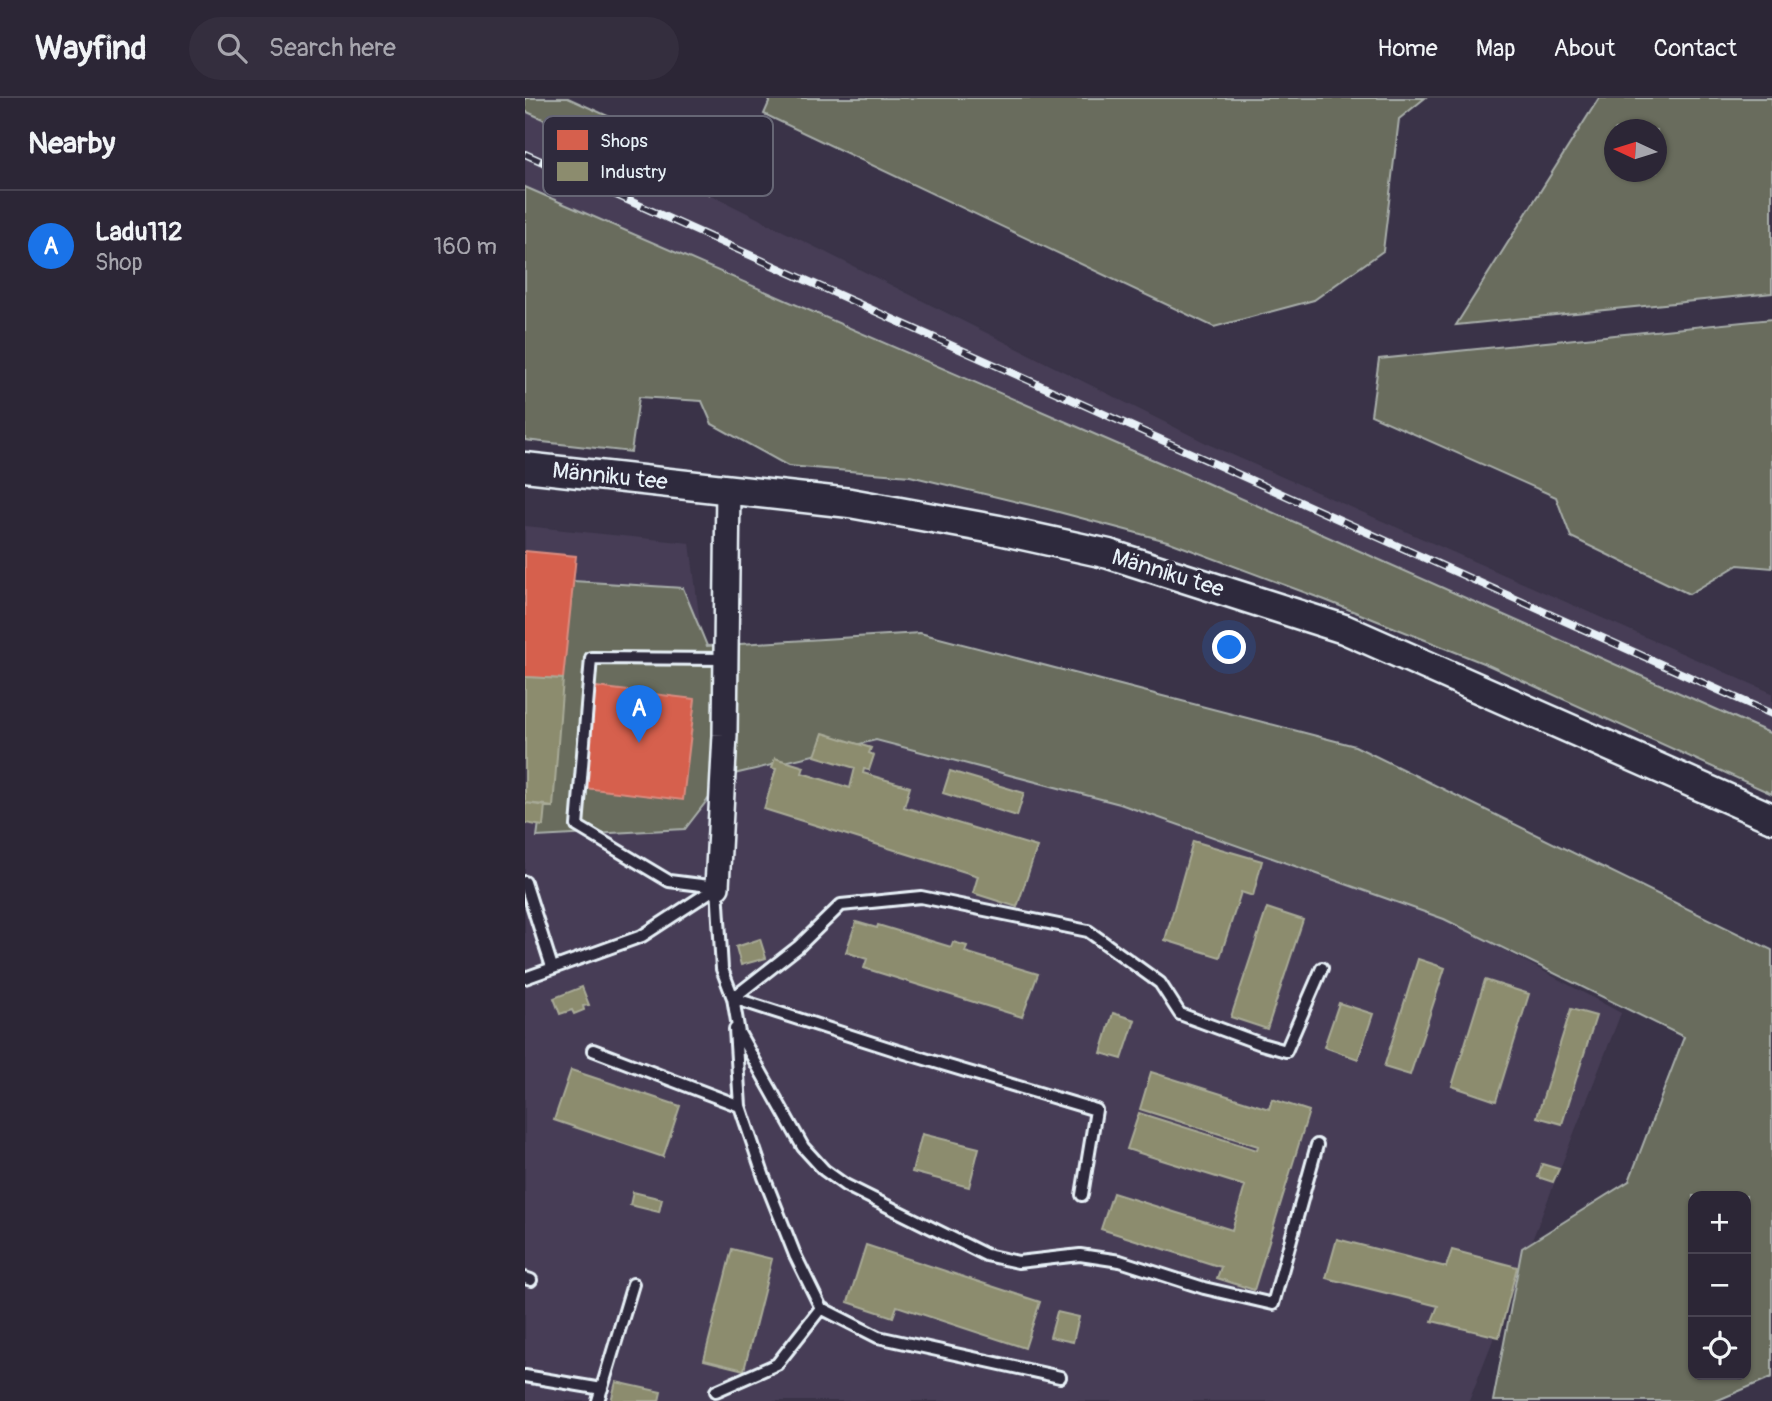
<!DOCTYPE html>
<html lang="en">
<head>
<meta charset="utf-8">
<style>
  body { margin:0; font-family:Pangolin,sans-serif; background:#342e3e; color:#f1f3f6 }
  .controls { position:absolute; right:21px; bottom:21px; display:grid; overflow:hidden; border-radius:14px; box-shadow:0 2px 5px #0004 }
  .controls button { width:63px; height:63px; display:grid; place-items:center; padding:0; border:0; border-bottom:2px solid #484351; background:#2c2636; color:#f1f3f6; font:35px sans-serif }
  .compass { position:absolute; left:1079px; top:21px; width:63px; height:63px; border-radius:50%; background:#2c2636; box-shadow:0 2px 5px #0004; rotate:274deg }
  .you { position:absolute; left:705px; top:550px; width:24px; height:24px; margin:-18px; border:5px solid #fff; border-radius:50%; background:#1a73e8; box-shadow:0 0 0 10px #1a73e833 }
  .badge { display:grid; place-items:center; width:46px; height:46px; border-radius:50%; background:#1a73e8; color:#fff; font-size:23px; font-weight:700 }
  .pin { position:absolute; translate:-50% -58px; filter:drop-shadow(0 2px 4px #0008) }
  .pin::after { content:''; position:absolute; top:37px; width:24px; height:21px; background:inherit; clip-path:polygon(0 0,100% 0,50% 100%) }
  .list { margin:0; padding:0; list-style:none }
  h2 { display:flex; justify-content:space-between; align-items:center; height:91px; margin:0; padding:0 28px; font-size:30px }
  h2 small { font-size:23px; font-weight:400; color:#a6a5ad }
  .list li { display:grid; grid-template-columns:46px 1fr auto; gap:21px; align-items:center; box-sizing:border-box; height:112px; padding:0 28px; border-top:2px solid #484351 }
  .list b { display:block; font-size:26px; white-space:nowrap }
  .list p { margin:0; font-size:23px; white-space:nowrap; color:#a6a5ad }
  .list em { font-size:23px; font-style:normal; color:#a6a5ad }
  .icon { flex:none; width:38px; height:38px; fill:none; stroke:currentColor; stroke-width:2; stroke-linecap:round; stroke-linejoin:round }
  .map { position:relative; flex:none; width:1247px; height:1303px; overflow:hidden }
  header { display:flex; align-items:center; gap:42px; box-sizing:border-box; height:98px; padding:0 35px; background:#2c2636; border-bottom:2px solid #484351 }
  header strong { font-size:33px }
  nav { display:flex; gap:38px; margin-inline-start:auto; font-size:24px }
  .search { width:490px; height:63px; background:#342e3e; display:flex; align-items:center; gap:18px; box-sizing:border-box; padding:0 24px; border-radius:38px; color:#a6a5ad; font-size:26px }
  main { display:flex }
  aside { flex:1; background:#2c2636 }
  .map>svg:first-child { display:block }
</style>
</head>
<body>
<header>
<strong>Wayfind</strong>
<div class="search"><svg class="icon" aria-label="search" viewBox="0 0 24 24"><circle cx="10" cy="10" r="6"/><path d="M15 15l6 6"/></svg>Search here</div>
<nav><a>Home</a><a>Map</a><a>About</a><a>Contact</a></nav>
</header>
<main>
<aside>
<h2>Nearby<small></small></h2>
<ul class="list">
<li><span class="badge">A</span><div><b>Ladu112</b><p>Shop</p></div><em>160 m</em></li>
</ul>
</aside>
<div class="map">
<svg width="1247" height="1303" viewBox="0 0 1247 1303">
  <rect width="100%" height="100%" fill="#3a3348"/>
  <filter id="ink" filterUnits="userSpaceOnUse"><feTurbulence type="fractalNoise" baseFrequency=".0143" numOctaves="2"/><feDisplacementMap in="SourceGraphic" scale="14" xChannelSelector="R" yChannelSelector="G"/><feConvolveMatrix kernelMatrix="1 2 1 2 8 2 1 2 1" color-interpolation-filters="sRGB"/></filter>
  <g filter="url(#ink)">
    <path fill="#473e56" d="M0,13l184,83 501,251 562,248v41l-579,-257 -668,-290z
      M0,428l165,17 20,162 545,111 366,197 -152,388h-944z"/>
    <path fill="#696c5d" stroke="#a8aeaa" stroke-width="2" fill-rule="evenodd" d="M0,0h43l144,65 -3,31 -184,-83z
      M246,0h654l-26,21 -16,132 -69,49 -100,27 -450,-213z
      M1074,0h173v195l-316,32zM1090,32h42v42h-42z
      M0,89l668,290 579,257v60l-284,-129 -163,-65 -158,-59 -116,-31 -141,-34 -122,-10 -76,-42 -10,-23 -63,-4 -8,55 -106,-12z
      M1247,221v249l-34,-3 -49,29 -118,-57 -15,-40 -185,-82 8,-56z
      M48,483l110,7 24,58 213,-13 435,113 417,204v427l-56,24h-223l29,-153 107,-67 55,-144 -240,-118 -324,-115 -244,-64 -150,36 -41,53 -148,8zM1168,1098h53v179h-53z"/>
    <path fill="#d6604d" stroke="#db8c80" stroke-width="2" d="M0,453l51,5 -13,123 -38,-2z
      M71,589l99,12 -12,101 -99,-12z"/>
    <path fill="#8c8c6e" stroke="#a8aa97" stroke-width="2" d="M0,579l38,2 -10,128 -28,-4z
      M298,635l48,15 -2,5 5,2 -5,15 -5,-1 -1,4 47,14 -6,20 133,40 -20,60 -44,-14 5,-17 -214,-67 12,-40 -4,-1 3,-10 29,9 -2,6 48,15 5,-20 -40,-12z
      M425,673l74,22 -7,23 -74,-23z
      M0,705l20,2 -2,21 -18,-3z
      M668,743l69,20 -9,35 -12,-4 -21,65 -55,-17z
      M742,810l36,12 -36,109 -36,-12z
      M331,824l21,6 1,-3 73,22 2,-5 14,4 -2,6 73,22 -16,43 -158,-49 3,-9 -21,-7z
      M235,841l6,19 -25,7 -5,-18z
      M893,861l27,9 -35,107 -26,-8z
      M960,882l44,14 -33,107 -44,-15z
      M57,889l7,18 -6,1 1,4 -10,4 -2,-4 -12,4 -6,-16z
      M814,905l34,11 -15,45 -34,-12z
      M1046,911l25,7 -34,108 -25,-7z
      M588,915l22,7 -13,39 -21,-6z
      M46,972l109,36 -17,51 -109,-37z
      M626,974l118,37 3,-10 37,12 -55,179 -37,-12 4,-11 -120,-38 12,-36 119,37 13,-44 -118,-37 12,-36 118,37 1,-4 -118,-37z
      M397,1036l57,14 -10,39 -57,-15z
      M1017,1066l17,5 -6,13 -15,-5z
      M108,1094l29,7 -3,13 -29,-7z
      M812,1141l109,28 6,-17 65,17 -18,70 -67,-16 6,-15 -112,-28z
      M341,1147l174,57 -15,46 -128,-42 -4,11 -45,-15z
      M207,1151l40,10 -28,111 -40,-10z
      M532,1214l22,5 -6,25 -23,-5z
      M91,1284l45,10 -2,9h-48z"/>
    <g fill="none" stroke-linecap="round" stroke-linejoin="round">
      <defs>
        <path id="service" d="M0,784l27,85
          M192,789l5,82 11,29 6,35 64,114 21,23 21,15 141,70 32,7 62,-7 40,6 84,27 69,16 44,-159
          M192,789l-48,-6 -92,-55 14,-168 135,1
          M0,880l117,-42 75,-49
          M208,900l65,-51 43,-42 80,-8 167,34 72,52 20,31 81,30 25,7 36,-83
          M208,900l162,52 201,60 -14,85
          M210,931l5,77 24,71 31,78 26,53 57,29 182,40
          M68,952l147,56
          M0,1180l6,2
          M0,1278l77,13
          M191,1293l61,-27 44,-56
          M73,1303l35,-117"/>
        <path id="minor" d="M192,789l8,-152 3,-247"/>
        <path id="tertiary" d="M0,369l325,36 149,27 110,24 235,75 428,189"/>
      </defs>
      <use href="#service" stroke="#e8f1f8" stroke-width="16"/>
      <use href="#minor" stroke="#e8f1f8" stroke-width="28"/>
      <use href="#tertiary" stroke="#e8f1f8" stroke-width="33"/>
      <use href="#service" stroke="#2f2a3d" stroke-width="10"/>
      <use href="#minor" stroke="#2f2a3d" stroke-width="23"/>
      <use href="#tertiary" stroke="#2f2a3d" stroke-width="28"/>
      <defs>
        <path id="rail" d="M0,56l1247,560"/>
      </defs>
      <use href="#rail" stroke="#e8f1f8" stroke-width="8"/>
      <use href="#rail" stroke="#2f2a3d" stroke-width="5" stroke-dasharray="16" stroke-linecap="butt"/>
    </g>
  </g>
  <g text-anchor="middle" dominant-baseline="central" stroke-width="7" stroke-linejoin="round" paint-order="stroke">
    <g font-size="23" fill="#e8f1f8" stroke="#2f2a3d">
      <text transform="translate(85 378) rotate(6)">Männiku tee</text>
      <text transform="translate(643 475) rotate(17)">Männiku tee</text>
    </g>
  </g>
  <rect x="18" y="18" width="230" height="80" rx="10" fill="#2f2a3d" stroke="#666675" stroke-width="2"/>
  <rect x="32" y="32" width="31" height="20" fill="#d6604d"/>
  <rect x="32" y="64" width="31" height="19" fill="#8c8c6e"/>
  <g font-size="19" fill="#e8f1f8">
    <text x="75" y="49">Shops</text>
    <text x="75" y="80">Industry</text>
  </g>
</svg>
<div class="controls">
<button>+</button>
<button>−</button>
<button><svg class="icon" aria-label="locate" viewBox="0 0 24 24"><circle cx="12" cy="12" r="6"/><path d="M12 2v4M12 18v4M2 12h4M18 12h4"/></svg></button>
</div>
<svg class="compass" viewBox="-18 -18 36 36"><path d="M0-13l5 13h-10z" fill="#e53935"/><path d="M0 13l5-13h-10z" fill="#a6a5ad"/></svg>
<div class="you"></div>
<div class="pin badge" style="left:114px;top:645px">A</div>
</div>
</main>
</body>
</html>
